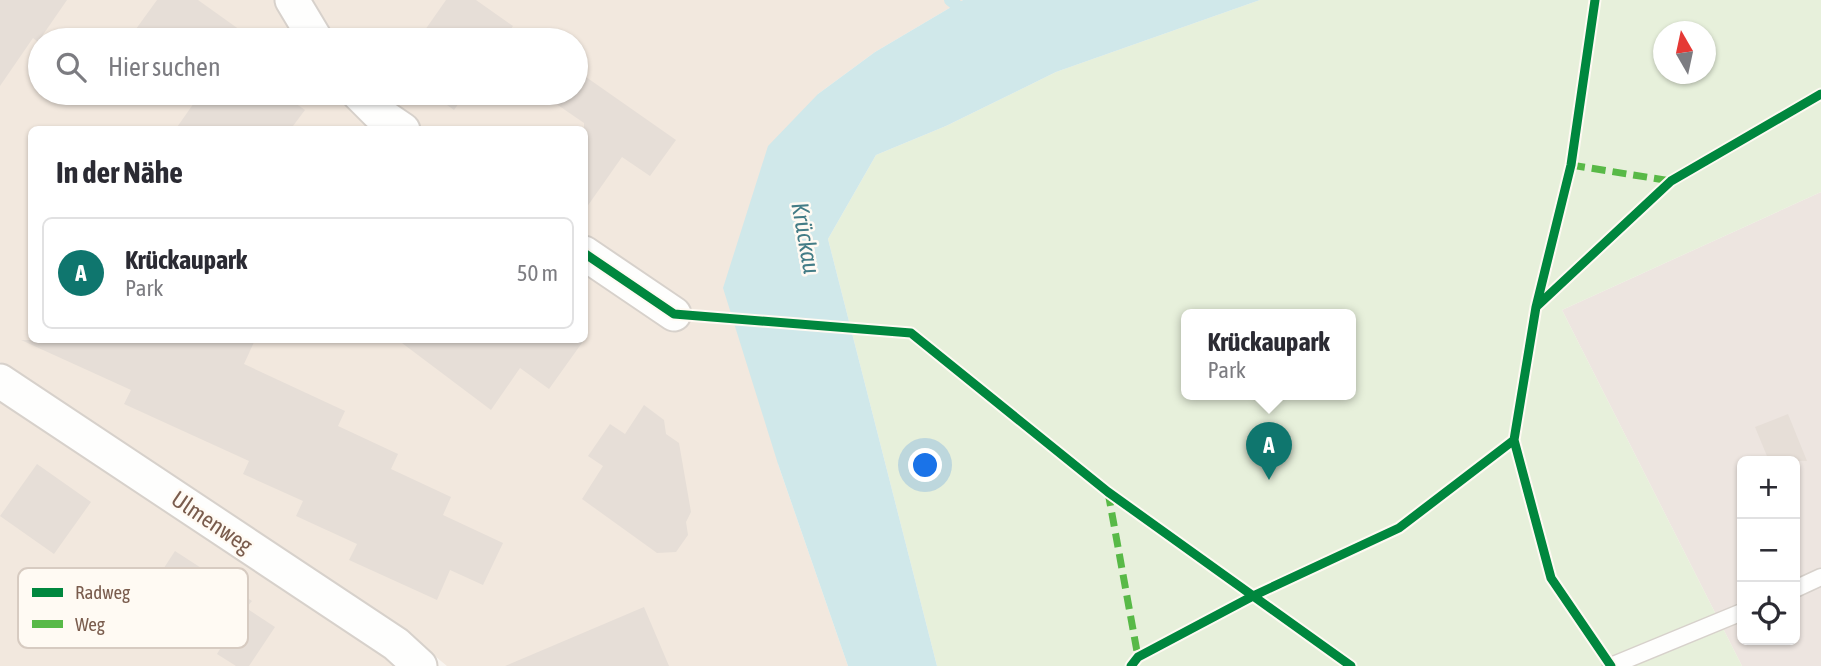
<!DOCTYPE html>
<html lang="de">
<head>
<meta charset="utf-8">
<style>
  body { margin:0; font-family:"Asap Condensed",sans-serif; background:#f2f2f3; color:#2b2b33 }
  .controls { position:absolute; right:21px; bottom:21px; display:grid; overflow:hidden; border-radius:10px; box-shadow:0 2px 5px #0004 }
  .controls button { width:63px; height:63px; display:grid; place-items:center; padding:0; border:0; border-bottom:2px solid #e1e1e2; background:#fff; color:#2b2b33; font:35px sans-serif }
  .compass { position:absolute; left:1653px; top:21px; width:63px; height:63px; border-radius:50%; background:#fff; box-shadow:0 2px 5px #0004; rotate:351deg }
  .you { position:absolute; left:926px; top:466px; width:24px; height:24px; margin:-18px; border:5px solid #fff; border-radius:50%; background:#1a73e8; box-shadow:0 0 0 10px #1a73e833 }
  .badge { display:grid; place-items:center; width:46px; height:46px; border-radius:50%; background:#0f766e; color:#fff; font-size:23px; font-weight:700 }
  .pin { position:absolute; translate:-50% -58px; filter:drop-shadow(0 2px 4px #0008) }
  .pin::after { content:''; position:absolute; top:37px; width:24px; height:21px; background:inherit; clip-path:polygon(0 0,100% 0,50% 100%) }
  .popup { position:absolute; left:1181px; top:309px; width:175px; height:91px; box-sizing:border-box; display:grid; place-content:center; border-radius:10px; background:#fff; filter:drop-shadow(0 2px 5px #0005); font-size:23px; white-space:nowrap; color:#7c7c81 }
  .popup b { font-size:26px; color:#2b2b33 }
  .popup::after { content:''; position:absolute; left:50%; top:100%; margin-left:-14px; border:14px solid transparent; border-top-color:#fff }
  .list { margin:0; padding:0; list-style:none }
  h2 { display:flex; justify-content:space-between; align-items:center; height:91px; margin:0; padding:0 28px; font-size:30px }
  h2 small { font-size:23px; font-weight:400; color:#7c7c81 }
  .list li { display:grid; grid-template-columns:46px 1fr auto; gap:21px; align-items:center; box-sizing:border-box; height:112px; margin:0 14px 14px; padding:0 14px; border:2px solid #e1e1e2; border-radius:10px }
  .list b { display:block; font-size:26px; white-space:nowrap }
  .list p { margin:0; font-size:23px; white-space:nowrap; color:#7c7c81 }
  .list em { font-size:23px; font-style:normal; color:#7c7c81 }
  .icon { flex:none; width:38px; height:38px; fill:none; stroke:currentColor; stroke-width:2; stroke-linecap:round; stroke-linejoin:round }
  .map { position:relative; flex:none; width:1821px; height:666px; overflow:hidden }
  .search { position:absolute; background:#fff; box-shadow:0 2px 5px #0004; left:28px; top:28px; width:560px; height:77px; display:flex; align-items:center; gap:18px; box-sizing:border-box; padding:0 24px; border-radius:38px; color:#7c7c81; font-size:26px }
  .panel { position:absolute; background:#fff; box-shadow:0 2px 5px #0004; left:28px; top:126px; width:560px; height:217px; border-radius:10px }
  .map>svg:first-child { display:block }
</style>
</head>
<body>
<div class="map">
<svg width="1821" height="666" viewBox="0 0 1821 666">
  <rect width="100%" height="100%" fill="#f9f5f0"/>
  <path fill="#f2e8de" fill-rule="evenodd" d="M0,0h963l-88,52 -57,42 -40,370 70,202h-401l-34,-28 -413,-276zM40,40h536v53h-536zM32,130h552v210h-552z
    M0,400l401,266h-401z"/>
  <path fill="#ede5e0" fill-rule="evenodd" d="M1821,192v474h-79l-180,-356zM1742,461h53v179h-53z"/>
  <path fill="#e7f0db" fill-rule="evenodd" d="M1260,0h561v192l-259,118 180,356h-805l-109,-427 48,-84 70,-29 110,-54zM1664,32h42v42h-42zM1187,314h164v80h-164z"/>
  <path fill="#d0e8ea" d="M963,0h297l-204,72 -110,54 -70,29 -48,84 109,427h-89l-70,-202 -55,-176 45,-142 50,-52 57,-42z"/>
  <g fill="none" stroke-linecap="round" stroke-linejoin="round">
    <path stroke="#d0e8ea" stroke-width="12" d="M950,0l19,15"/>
  </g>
  <path fill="#e6ded7" d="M0,0h67l-29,42 -5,-4 -33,48z
    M157,0h41l56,40h-126z
    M446,0h30l37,26 -10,14h-85z
    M576,70l100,70 -26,36 -28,-19 -38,54v-88l-32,-22 5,-8h19z
    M201,93h80l24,17 -15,20h-115z
    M430,93h36l-12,17z
    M21,340h234l-11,24 101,47 -7,15 60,28 -7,15 60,28 -8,18 60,28 -20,42 -33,-15 -13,30 -88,-40 8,-16 -61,-28 7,-15 -60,-27 6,-13 -125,-57 7,-14z
    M398,340h186l-35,49 -29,-21 -29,42z
    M644,405l20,15 2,14 13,9 12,69 -5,10 2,13 -12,17 -19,1 -75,-54 21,-33 -15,-10 22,-32 15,10z
    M1788,414l19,47h-38l-14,-34z
    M37,464l54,38 -37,52 -54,-38z
    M175,551l77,50 -6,7 29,19 -26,39h-13l-19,-12 3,-5 -77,-49z
    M644,607l25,59h-164z"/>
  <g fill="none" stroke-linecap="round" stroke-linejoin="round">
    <defs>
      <path id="service" d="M1795,589l26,-12
        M1611,666l131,-54"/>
      <path id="minor" d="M292,0l24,40
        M358,93l20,20 25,17
        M584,253l90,61
        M0,381l396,263 24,22"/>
    </defs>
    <use href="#service" stroke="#d7d1cb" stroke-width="19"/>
    <use href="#minor" stroke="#d7d1cb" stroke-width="37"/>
    <use href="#service" stroke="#fefefd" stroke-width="16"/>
    <use href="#minor" stroke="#fefefd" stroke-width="33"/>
    <path stroke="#58b947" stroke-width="7" stroke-dasharray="14 7" stroke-linecap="butt" d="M1571,165l100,16
      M1108,492l30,165"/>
    <defs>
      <path id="cycleway" d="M1595,0l-24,165 -35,142 -22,133 37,138 60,88
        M584,253l90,61 237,19 197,159 243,174
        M1536,307l135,-126 150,-87
        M1131,666l7,-9 115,-61 146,-68 115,-88"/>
    </defs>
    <use href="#cycleway" stroke="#fffaf3" stroke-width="13"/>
    <use href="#cycleway" stroke="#00873e" stroke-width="9"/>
  </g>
  <g text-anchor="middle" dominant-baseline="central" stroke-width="5" stroke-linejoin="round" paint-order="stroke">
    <g font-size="23" fill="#7a5c4d" stroke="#fffaf3">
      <text transform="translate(212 522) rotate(34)">Ulmenweg</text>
    </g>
    <g font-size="24" font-style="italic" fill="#437c86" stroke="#fffaf3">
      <text transform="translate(806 238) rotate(80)">Krückau</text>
    </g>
  </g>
  <rect x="18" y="568" width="230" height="80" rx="10" fill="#fffaf3" stroke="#d7cbc1" stroke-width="2"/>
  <rect x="32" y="588" width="31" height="9" fill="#00873e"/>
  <rect x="32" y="620" width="31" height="8" fill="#58b947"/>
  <g font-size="19" fill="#7a5c4d">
    <text x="75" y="599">Radweg</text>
    <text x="75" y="631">Weg</text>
  </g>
</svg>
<div class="controls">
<button>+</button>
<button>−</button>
<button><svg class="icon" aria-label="locate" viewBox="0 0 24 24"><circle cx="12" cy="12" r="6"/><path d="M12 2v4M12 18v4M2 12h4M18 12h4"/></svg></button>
</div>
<svg class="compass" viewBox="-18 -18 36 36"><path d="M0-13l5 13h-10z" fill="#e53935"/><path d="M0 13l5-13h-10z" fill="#7c7c81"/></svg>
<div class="you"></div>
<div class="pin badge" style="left:1269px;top:480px">A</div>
<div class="popup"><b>Krückaupark</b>Park</div>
<div class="search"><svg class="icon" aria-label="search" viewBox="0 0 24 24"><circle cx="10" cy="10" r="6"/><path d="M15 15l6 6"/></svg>Hier suchen</div>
<section class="panel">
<h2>In der Nähe<small></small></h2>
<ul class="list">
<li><span class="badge">A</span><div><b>Krückaupark</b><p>Park</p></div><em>50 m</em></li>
</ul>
</section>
</div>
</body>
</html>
